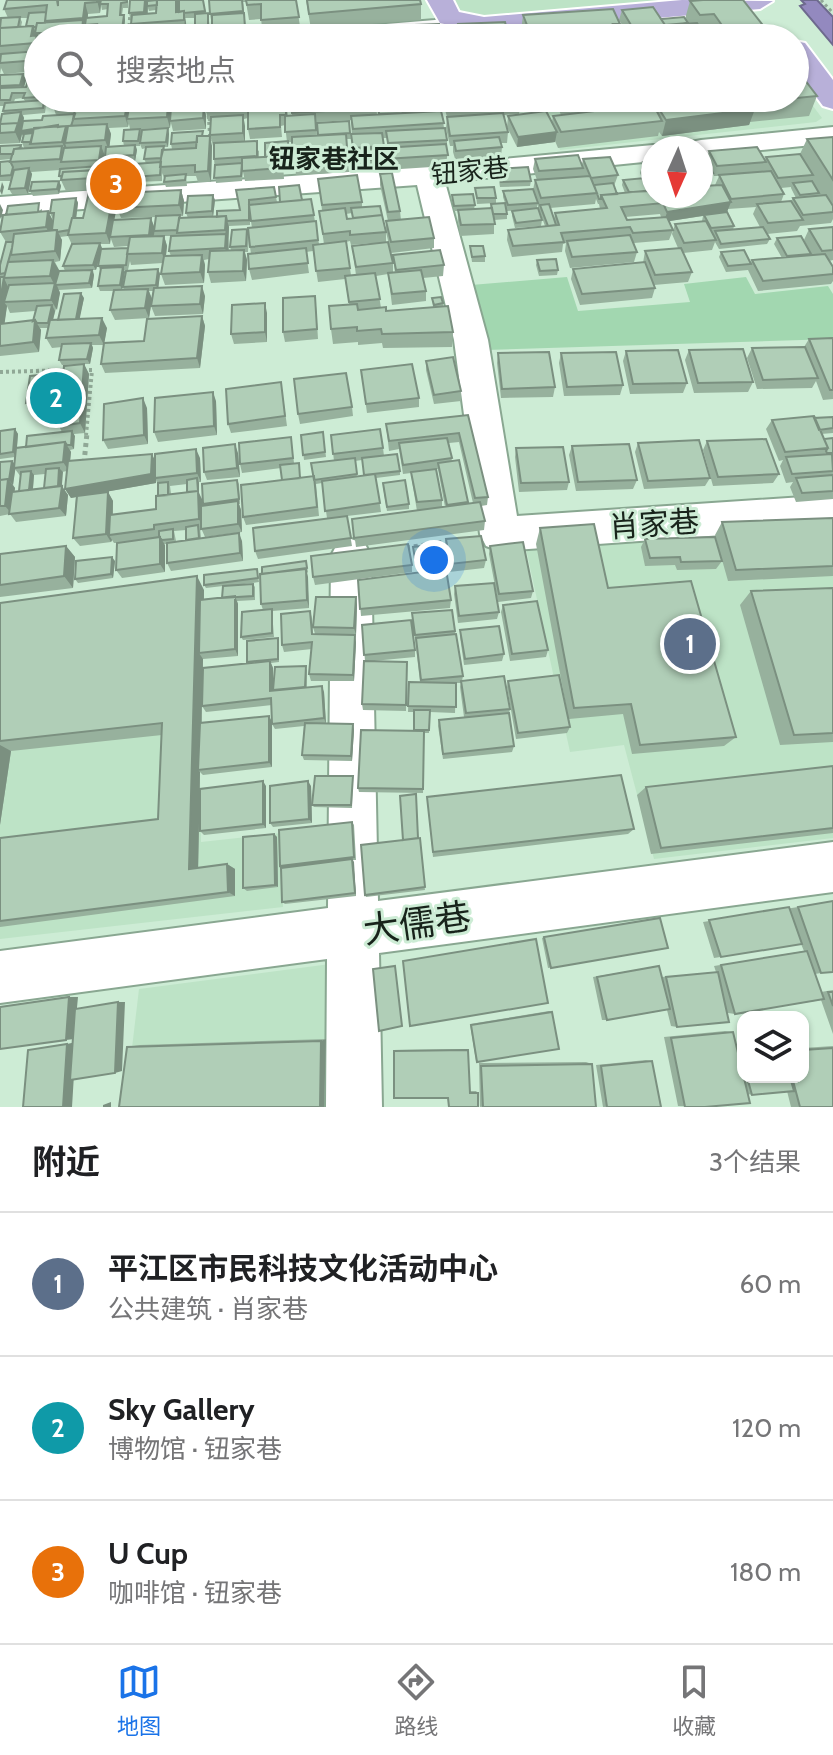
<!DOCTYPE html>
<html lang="zh">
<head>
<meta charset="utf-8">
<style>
  body { margin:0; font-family:Cabin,"Noto Sans SC",sans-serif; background:#f2f2f2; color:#202124 }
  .controls { position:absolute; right:24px; bottom:24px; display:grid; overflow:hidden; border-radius:16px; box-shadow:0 2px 6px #0004 }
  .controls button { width:72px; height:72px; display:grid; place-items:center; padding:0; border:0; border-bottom:2px solid #e0e0e0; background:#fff; color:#202124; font:40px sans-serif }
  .compass { position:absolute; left:641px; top:136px; width:72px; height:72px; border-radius:50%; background:#fff; box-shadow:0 2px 6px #0004; rotate:183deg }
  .you { position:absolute; left:434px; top:560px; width:28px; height:28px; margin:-20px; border:6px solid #fff; border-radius:50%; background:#1a73e8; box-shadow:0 0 0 12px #1a73e833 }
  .badge { display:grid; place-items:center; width:52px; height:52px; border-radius:50%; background:#1a73e8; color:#fff; font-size:26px; font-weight:700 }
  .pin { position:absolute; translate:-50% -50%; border:4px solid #fff; box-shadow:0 2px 8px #0006 }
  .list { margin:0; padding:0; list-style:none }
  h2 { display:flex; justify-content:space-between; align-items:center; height:104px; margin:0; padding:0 32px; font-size:34px }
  h2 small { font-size:26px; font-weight:400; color:#757577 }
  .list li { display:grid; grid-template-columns:52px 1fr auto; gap:24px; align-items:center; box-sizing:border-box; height:144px; padding:0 32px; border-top:2px solid #e0e0e0 }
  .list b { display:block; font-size:30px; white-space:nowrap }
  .list p { margin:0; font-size:26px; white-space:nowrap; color:#757577 }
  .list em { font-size:26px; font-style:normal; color:#757577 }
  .icon { flex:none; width:44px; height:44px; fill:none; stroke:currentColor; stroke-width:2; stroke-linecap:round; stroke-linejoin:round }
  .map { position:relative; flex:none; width:833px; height:1107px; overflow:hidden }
  .search { position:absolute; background:#fff; box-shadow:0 2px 6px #0004; left:24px; right:24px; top:24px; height:88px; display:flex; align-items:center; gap:20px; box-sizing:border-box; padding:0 28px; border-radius:44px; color:#757577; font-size:30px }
  .sheet { height:536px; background:#fff }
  nav { display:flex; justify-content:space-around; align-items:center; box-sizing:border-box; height:112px; border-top:2px solid #e0e0e0; background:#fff; font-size:22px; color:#757577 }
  nav a { display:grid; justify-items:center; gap:4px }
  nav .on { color:#1a73e8 }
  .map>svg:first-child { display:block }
</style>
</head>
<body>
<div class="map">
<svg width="833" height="1107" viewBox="0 0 833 1107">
  <rect width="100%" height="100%" fill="#cdecd5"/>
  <path fill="#bde3c6" d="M453,0h258l-212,16 -29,-1 -10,-5z
    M795,82l27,36 -6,4 -256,28 -17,-52h252z
    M833,522v316l-179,21 -30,-114 -54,7 -45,-208z
    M197,583l4,259 81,-9 1,74 -283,32v-328z
    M338,963l1,144h-214l14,-118z"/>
  <path fill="#a2d7b0" d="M567,277l11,34 112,-9 -6,-18 62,-7 9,17 73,-8 5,8v45l-347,11 -15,-65z"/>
  <path fill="#9389bf" stroke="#6e6a8e" stroke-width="2" d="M801,0h16l16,17v28l-33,-39 5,-2z"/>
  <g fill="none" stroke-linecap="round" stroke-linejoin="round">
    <defs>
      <path id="minor" d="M453,14l12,7 -3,5 -22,8 -152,4 12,-7 135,-11z
        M833,127v16l-132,13v-8h-14l4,-6 10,-2z
        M653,145l11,3h-11v13l-208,21 43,158 29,176 316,-21v32l-333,24 -14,-5 -6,-12 -26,-194 -37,-155 -417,30v-18l429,-31z
        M351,539l14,5 6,12 7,345 455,-59v50l-454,61 3,154h-56l1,-148 -327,44v-52l328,-43 3,-352 6,-12z"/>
      <path id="major" d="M427,0h26l6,12 25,5 198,-17 91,1 -13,8 -276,24 -44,-10z
        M795,41l10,2 28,37v29l-10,-3 -28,-38z"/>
    </defs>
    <use href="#minor" stroke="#89a791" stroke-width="4"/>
    <use href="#major" stroke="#fff" stroke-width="4"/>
    <path stroke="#90a896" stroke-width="3" stroke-dasharray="3 3" stroke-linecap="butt" d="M821,0l12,13
      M128,38l3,-38
      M207,98l3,43"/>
    <path stroke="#90a896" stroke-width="4" stroke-dasharray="3 3" stroke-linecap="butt" d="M83,370h9l-6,65
      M0,372l69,-2"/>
    <path stroke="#90a896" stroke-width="5" stroke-dasharray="4 4" stroke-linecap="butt" d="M84,463l3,-30
      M406,548l45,-7"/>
    <use href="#minor" fill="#fff" fill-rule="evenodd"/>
    <use href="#major" fill="#b8b0d9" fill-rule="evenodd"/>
  </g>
  <path fill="#97b19d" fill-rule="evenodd" d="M7,0h121v8h-5l-1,7h2l1,5 -2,18h-30l3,-8 -9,1 -1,-3 2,10h-50v60h70l1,6 1,-6h94v8l2,10v13l-33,2 -2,-8 -1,5 -30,1 1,5 27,-6 1,6 -1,13h-4l1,3 31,-2 -24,1 -1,-5 33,-8 8,10 -1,36h-13l-2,-6h-10l1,10 -21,1 -2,-5v-4l-2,-5v8l-27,1 -2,-5 13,-14 -2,-4 2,-11 -4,1 -2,-5v2h-4l1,4 -2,11 -28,1 -2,-4 -1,6 28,4 -3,19 -63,4 -7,-15 1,-6 -29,2 1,2 -4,20h-16l-3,-5 2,-8h-11v-19l10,-1 1,-2 -11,1v-14l21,-1 2,3h1l-2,-6 1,-6 -1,-2 -2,9 -20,1v-23l4,-7 -1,-3 1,-5h-4v-31l23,-1 3,6 -2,7h2l1,-4 -1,-4 1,-7 -23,2 -3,-6 -1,7v-55l1,1 7,-3 -4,-9zM101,5l1,5 6,-1 -1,7 -19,2v-4l12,-1zM20,18h8l-2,8 -5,1 1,-5zM23,98l2,3 -11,1 1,-3zM47,99l3,7h3l3,9 -35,15 3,-12 -1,-3 22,-2 1,-8 -1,-2zM129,124l1,5 -7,12 1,5 -15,1 2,-13 -2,-6 19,-1z
    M203,0l3,13h2l3,25h-22l7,-9 -1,-11h-10l2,20h-46l-1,-4h-6l-5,-21 19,-12 30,11zM148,8l1,3 7,-1v3l-8,1z
    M209,0h87l5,33 -38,2 -2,-16 -12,1 -3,-18h-3l4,36h-33l-4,-24z
    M306,0l115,4v16l-110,9z
    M690,1l83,37h-62l-3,-4h-5l-1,4h-72l-11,-18 3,-10 39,9h24z
    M523,15l97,9 -2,9 3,5h-97l-3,-7z
    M817,96l-8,20 -59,6 -1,3 -87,11 -3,-4 -1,4 -100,12 -3,-7v1l-38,5 -10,-20 1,-11 44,6 1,-6 8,-1 -7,-17h46l4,9 -1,3 41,-5 2,-7h29l2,2 18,-2h100z
    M249,98l1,12 18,-1 26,-8v-3h106v4l-24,1 1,12 29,-2 -1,-15h140v1l-1,11 -23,1 -1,-3 -1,6 -15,1 4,17 -1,11h-6l1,4 -1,10 -45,5 -3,-10v-6h-3l-4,-18 1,-11 -3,-11h-3l3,22 3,12v26l-93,6 -3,-52 -35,2 1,14 32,-15 2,18h-5l3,33 -53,3 -4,-33h-4l2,22h-7l1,15 -39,2 -2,-9 -1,9 -26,2 -2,-24v-13h-1l-3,-11 1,-14h-3l-2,-11zM287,109h5v6l-4,1zM248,118v11l2,10 32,-2 -1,-11 4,-1 2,17 -22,15h-6v-6l-14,-10 -1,-22zM383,138h4l1,10h-4z
    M833,137v82l-2,4 -31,3 -3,5 -30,3 3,5 -3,5 -48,5 -4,-7 -3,8 -29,3 9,19 -4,10 -34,3 1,3 -3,10 -72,7 -9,-26 2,-10 70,-6 2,-12 33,-3 -6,-14 3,-10 27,-3 1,-5 -34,5 4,9 -4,10 -35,3 3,9 -3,10 -64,6 -5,-17 1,-8 -3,1 -1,8 -50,5 -5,-17 1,-10 37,-4 -8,-22v4l-30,3v8l-13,1v14l-34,2 -2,-15v-10h-4l-2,-16 23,10 -1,4h16l1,-5 14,-1 -2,-6v-6l30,-1 2,-10h2l-4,-11 2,-10 47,5 1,-5 35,16 -4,11 3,8 8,-1 -3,-8 1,-5 19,-2 -2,-5 3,-11 10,-1v28h-3v2l65,-6 4,-9h-5l-1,-2 -4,10 -8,1v-28l5,3 3,-9 56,9 1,-3 34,-3 7,-15zM791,187v1l5,10h-3l-2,3 -10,1 3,-8 -3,-6zM596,199l2,5h1l1,5 -45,4 -1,7 -4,-12 45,-4zM756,207l-3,7 7,13 -27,3 1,-4 -7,-14 1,-3zM660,214l1,3 -34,3 -2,-3z
    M498,169l33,12 -1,5 -30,1 -2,-13z
    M380,174l20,37 1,9 33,18v10l-43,5 -5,-21v-11h2l-8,-36z
    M318,179l44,23v5l24,25v10l7,21v10h2l-2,-18 51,10 -1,11 -20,2 3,13v10l-34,4 -4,-31 -12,2 5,32 5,3 47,-4 -1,-9 11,5v3l10,26 -1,15 -69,1 -1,-5 -24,2v-3l-25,2 -2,-15 18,-25 -4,-25 -27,3 -5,-31 -7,1 3,21 -57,7 -3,-11 2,-15 -1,-7 2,-19 -2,-13v10l-21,1 -1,13 1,11h2l-1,-3 17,-18 2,6 -1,17h-3l2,8 -1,21 -35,2 -3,-11 1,-13 -5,1 1,5 -1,18 -39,2 -4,-11 2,-11 -32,2 -1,-4 -2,9h-4l1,2 -3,18h2l-1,-3 35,-18 2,5 -2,14 47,8 -2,18 -48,2 -4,-10 2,-15h-4l3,8 -3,19 -34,2 -5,-10 3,-19h-13l-2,-5 3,-15 -3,-5 2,-13 -4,17h-3l1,5 -2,13 -33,2 1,3 -7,27h5l26,-22 -5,21 28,9 -3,15 40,-2 58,-25 3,10 -5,42 -95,5 -4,-9 3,-19h-12l1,3 -3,16h-6l5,10 -4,59 -11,1v15l-4,1 1,2 -1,9 82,-7 3,8 45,-4 1,24h-2v11l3,13h1v-2l34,-24 2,4 1,20h-1l2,6 1,22 -37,5 -4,-9h-1l1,10 41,3 1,20 -72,10 -4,-8v-19h-3l1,28 -43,6 -6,-8 1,-27h-3l-2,-3 -1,2 -31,4 -7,-8 3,-41 -5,1 -6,-9 2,-18 -5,1 -1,14 7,9 -2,21 -50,6 -6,-8 -10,2v-54l14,2 1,-7 -15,2v-28l15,-2 3,5 -1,14 9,-1 36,-15 -3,-6 1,-17 -28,3 -6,-9 34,-30 3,5 19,-14 -20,1 -3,-5 3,-13 -10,1 -6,-10 3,-10h-9l1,2 -2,22 -39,4v-91l6,-23 -6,-10 42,-23v3l6,-1 5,10v-2l-3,-6 26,-15 2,5 -2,15h7l31,-27 4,10 -4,19 37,-2 3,10 2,-11 -35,1 -4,-10 64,-18 3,11 -1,15h-3l1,2 36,-1 23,-7 -4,-20 38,-3 3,15 34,-3 8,45h5l-5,-33 3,-1zM352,213v5l-5,1 -1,-5zM68,236l4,9 -9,21 2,5 -9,13 3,-14 -4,-8 5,-1 2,-21 -2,-3zM164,236h7l-2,15 2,5h-5l1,-10zM111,239l3,8 14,-1v2l-26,1 -2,-5h10zM350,241l1,4 22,-2 -21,3 4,29h-5l-5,-33zM7,306l3,7 25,-2 -2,10 -29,3zM15,469l6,8 -2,14 -5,1 1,-4 -2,-3zM45,474l-1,14 -11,1 1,-14zM156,480l2,5v11l-2,13 -43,6v-14l-5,-9 -16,2 64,-11zM187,484v8l-16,2 -1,-8zM186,530v10l-10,1 -2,-10z
    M59,181l2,5 -2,8 -26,2 -3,-5z
    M475,188l21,10v5l-19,1z
    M215,200l-2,17 -25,1 -2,-5z
    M512,211l30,9 -1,6 -26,2 -3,-12z
    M833,227v33l-4,1 4,6v14l-2,3 -73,7 -10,-21 -22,2 -7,-15 2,-5 30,11 1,-3 30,-2 -8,-14 3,-6 35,17 -8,-15 5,-11z
    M470,246l15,10v6h-13z
    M537,260l21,10 -1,5 -18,1 -3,-11z
    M316,306l2,33 -33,3 -2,-10z
    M267,313v29l-33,2 -3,-10z
    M833,338v61l-10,1 -7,-19 -4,7 -55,1 -10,-31 5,-10 52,-1 5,-8z
    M689,350l64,32 -5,10 -54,1 -9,-33z
    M626,351l61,32 -4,10 -53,1 -7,-33z
    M498,353l57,34 -2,10 -52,1 -4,-35z
    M561,353l62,32 -3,10 -56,1 -5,-33z
    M426,361l35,30v10l-27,3 -8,-34z
    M361,370l58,28v9l-52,6z
    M281,382l6,44 -56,7 -3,-9z
    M216,401l1,34 -59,7 -4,-10z
    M352,407l1,9 -53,8 -2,-10z
    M147,408l1,36 -40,5 -5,-9z
    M468,415l20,82 -1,8 -6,1 4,15 -1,9 -128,17 -4,-28 65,-8 -5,-30 -1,-8 -8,1 -4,-25 -10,2 -3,-27zM459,442l14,61 -5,1 -16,-43 -3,-18zM436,469h2l7,38h-3v-7z
    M833,417v16l-12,1 3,5 9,-1v61l-37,3 -6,-15 3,-5 -7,1 -6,-17 3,-6 -4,1 -13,-32 6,-9z
    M323,432l3,25 -22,3 -3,-25z
    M331,435l52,13 1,8 16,15v4l-24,3 5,34 -34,4 5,30 -94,13 -3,-8 72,-33 -5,-35 -6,1 3,32 -73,9 -3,-8 39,-37 -1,-12 -39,5 -2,-9 51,-27 3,26 7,15 12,-2 21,-15zM362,460l2,16 -7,1 -2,-16z
    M707,441l72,33 -6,9 -60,3 -10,-36z
    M638,443l72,35 -5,8 -61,3 -9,-37z
    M572,446l65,34 -4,9 -57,2 -7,-36z
    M516,448l53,34 -2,8 -48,2 -4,-35z
    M238,453l2,24 -33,3 -3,-8z
    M383,487l26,17v5l-22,2z
    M833,518v58l-105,5 -13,-46 7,-13z
    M540,528l68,60 128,149 -12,9 -92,8 -9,-40 -54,5 1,8 -3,6 -51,6 -9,-52 1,-6 59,30 -31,-167z
    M446,539l40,21 -2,8 -35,4 -4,-24z
    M645,539l77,22 -6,8 -39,1 -2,-5 -30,1 -4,-19z
    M66,546l9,11 -2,31 -73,9v-43z
    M490,546l43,45 -2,7 -33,4 -9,-48z
    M413,547l30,15v4l-27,3z
    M115,561l-2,17 -35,5 -3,-4z
    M306,561l2,11 -1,1 2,35 -37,3 2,26 -31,3 -2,-3 22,-27 -2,-6z
    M412,565v7l-97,13 -2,-8z
    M257,569l2,13 -31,4 25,-2 2,3v13l-18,1 1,3v52l-35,3v9l44,-5v-1l32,-20v20l-8,1 2,5v23l34,-22v18l17,5 2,32h27l1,6 -2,31 -48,-1 -2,-5 2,-29 -29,3 -3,-5v-19l-66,7 -4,-6v17l67,-7 3,6v45l-69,8 -3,-3 -2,96 29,-4 8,5v27l-235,31v-89l158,-19 4,-84 -151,16 -11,74v-222l204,-13v9l18,-1 1,-12 -17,2 -2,-3z
    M358,580l93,20 -1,8 -89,8z
    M455,586l44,26 -2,7 -39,4 -4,-29z
    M833,588v154l-53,3 -40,-140 11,-14z
    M356,597l1,8 -1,30 -41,-1 -2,-7z
    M503,605l45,45 -2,7 -36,4 -9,-49z
    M310,611l2,7 1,16 43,8 -2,39h-43l-2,-7 3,-25 -28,3 -2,-7z
    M412,613l43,18 8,45 -1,5 48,28 -1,4 5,33 -2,6 -69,7 -5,-33 1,-6 25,-3 -4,-30 1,-4h-5l-1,30 -25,-1 -1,21h-5l-1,60 -64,-1 -1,-4 56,-57v-19h-6l1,-30h11z
    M362,625l53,25v7l-42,4 34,1 -1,49 -43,-1 -1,-6 3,-43z
    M460,630l44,24 -2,7 -38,4 -4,-28z
    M833,766v67l-182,21 -14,-59 9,-8z
    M353,779l-1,29 -38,-1 -2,-2z
    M266,786v42l-62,7 -4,-4z
    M311,786l1,37 -39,4 -3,-4z
    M427,797l207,32 -6,5 -195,23z
    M352,822l2,3 2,35h-3l3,36 -71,8 -3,-2v-34l-2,-2z
    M274,834l3,3 1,50 -31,4 -4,-3z
    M418,838l7,52 -59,7 -1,-2z
    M798,907l23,66 -6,1 6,18 12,-2v44l-12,-34 -86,14 -7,-1 -51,14 -6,-1 -4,-16 -60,10h-5l-9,-43 66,-11 3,11 54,-5 -2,-6 90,-15 -3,-7 -87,14 -11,-36z
    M544,937l124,11 -120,20 -6,-30z
    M549,1011l3,1 -75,50 -1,-1 -6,-37z
    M725,1031l8,1 3,12h7v33h60v-29l30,-2v61h-42l-4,-16 -35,4 -4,-1 -43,13 -27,-1 -14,-69z
    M326,1039l-2,68 -197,-60 13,-2z
    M467,1049l1,1 2,41h6l2,2v14h-30v-9l-54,-47 1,-1z
    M646,1060l6,1 9,46h-58l-7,-42z
    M586,1062l6,2 4,43h-116l-1,-44z"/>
  <path fill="#7b9080" d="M97,0h3l1,4 -1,9z
    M145,0h3l-1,22 -3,-10z
    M176,0h2v22l-2,-10z
    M85,3l3,11 -1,11h-2l-2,-7z
    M184,11l2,11 1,16h-1l-1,-5z
    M124,15l1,5 -2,18h-2z
    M83,20l3,11 2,7h-4l-2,-8z
    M33,26l5,13v12l-7,-15z
    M23,74l3,6 -3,10 -3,-5z
    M170,98h6l-3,13 -3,-11z
    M201,98h3v8l2,10v13l-3,-11v-8z
    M127,103l3,11 -3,5 1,8 -3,-11z
    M168,105l3,11 -1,5v7l-3,-11z
    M755,109l-6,16 -87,11 4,-16z
    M21,112l3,6 -3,12 37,-5 3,5 -38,6 -1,-2 -2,9 -5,-11z
    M243,115l2,11v18l-2,-11z
    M107,124l4,10 -2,17 -4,-11z
    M66,126l4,11 -5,6 2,6v4l-5,-11z
    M168,128l1,6 -1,13 -2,-5z
    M557,132l-2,10 -38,5 1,-10z
    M210,136l2,10 -1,36 -3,-11z
    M135,145l2,5 -2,11 -1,-6z
    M101,146l4,10 -2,14 -4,-10z
    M29,168l3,6 -4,20 -3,-6z
    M127,168l3,11 -1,8 -3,-11z
    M59,181l2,5 -2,8 -2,-5z
    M2,182l2,5 -2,8 -2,-4z
    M181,190l3,11 -1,15 -4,-11z
    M114,191l4,10 -7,36h-1v7l-4,-11z
    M213,195l2,5 -2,17 -1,-6z
    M76,198l2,5 -4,32 -3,-5z
    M731,202l-4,10 -63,10 3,-10z
    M0,204l3,6 -2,9 -1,-2z
    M48,211l5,10 -2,17 -5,-11z
    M226,216l3,11 -1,31 -3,-10z
    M151,218l4,11 -3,16 -3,-10z
    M57,230l5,10 -2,21 -5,-10z
    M164,236l3,10 -2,17 -3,-10z
    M100,243l2,5 -6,22 -3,-5z
    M244,250l3,10 -1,21 -3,-10z
    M202,255l3,10 -1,18 -4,-11z
    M53,260l6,10 -3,13 4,10 -3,17 -6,-10 4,-14 -5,-10z
    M123,267l2,5 -3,18 -2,-5z
    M158,269l2,5 -2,17 -2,-6z
    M92,270l2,5 -2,13 -3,-5z
    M4,278l5,11 -5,13 3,4 -4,29 -3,-5v-29z
    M202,286l3,10 -2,18 -3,-10z
    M148,289l4,10 -3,19 -4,-10z
    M81,293l3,5 -6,29 -3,-5z
    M265,303l2,10v29l-2,-10z
    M52,305l3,6 -4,17 -3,-5z
    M202,316l3,10 -5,42 -3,-10z
    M102,318l5,10 -3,17 -5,-10z
    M35,320l6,10 -2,22 -6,-10z
    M91,343l2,5 -3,16 -3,-5z
    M84,364l5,10 -4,59 -5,-10z
    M60,373l6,9 -3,27 -5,-10z
    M213,392l3,9 1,34 -3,-9z
    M143,398l4,10 1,36 -4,-9z
    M15,429l3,5 -2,23 -3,-5z
    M72,431l3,5 -1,13 -3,-4z
    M65,442l6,10 -2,19 -6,-9z
    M235,444l3,9 2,24 -3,-9z
    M196,449l4,9 1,24 -4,-9z
    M152,454l4,9v20l-85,15 -6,-9z
    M12,461l4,4 -3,20 -4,-5z
    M59,468l4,4 -2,24 -3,-5z
    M31,471l3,4 -2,24 -3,-4z
    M197,478l2,5v10l3,6 1,29 -4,-9z
    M8,479l7,9 -3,26 -7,-8z
    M62,486l6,9 -2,21 -7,-8z
    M108,492l5,9 -1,34h-3l3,5 -1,2 -5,-8z
    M238,501l3,9 1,22 -4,-8z
    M239,533l3,8 1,20 -3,-8z
    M160,537l5,8v27l-5,-8z
    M66,546l9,11 -2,31 -9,-12z
    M112,557l3,4 -2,17 -2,-4z
    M306,569l2,8 1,31 -2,-8z
    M197,576l7,14 -1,62 -4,1 4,6 -3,111h-2l2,2 -2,102 -9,-5z
    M235,596l3,8v52l-3,-7z
    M356,597l1,8 -1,30 -2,-7z
    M355,635l1,7 -2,39 -1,-6z
    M270,661l3,7v29l-3,-6z
    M322,686l2,6 2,32 -2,-6z
    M269,716l3,6v45l-3,-5z
    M353,724l1,6 -2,31 -1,-5z
    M0,745l11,6 -11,74z
    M263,781l3,5v42l-3,-4z
    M308,781l3,5 1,37 -3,-4z
    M274,834l3,3 1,50 -3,-2z
    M352,859l2,3 2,34 -1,-3z
    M227,864l8,5v27l-7,-4z
    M69,997h9l-4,42 -8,1z
    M118,1002h7l-3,69 -7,2z
    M326,1039l-2,68h-4l1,-66z
    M76,1042l-4,65h-9l4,-63z
    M111,1102v5h-8v-2z"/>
  <path fill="#b0ceb7" stroke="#7b9080" stroke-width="2" d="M7,0h50l1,6v-6h39v2l-12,1 -2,15 -38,3 2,-16 -43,4z
    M101,0h26v2l-6,1 -1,12h4l-3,22 -28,1 4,-14 -12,1 1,-7 21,-2 1,-12h-8z
    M130,0h15l-1,12 -15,1z
    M157,0h19v12l8,-1v9l-53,4 1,-9 24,-2z
    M157,0v5l-10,1v-5z
    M179,0h24l2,11 -21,2v-2l-5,1z
    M209,0h33l1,11 -33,3z
    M246,0h50l3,17 -38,3v-16l-14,1z
    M307,0h113l1,4 -112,10z
    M703,0h40l30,38h-42l-17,-24 -14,1 -10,-14z
    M653,7l12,18 -26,2v2l-5,1 -12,-20z
    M613,9l7,15h-7l8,14h-38l-5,-11 -49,3 -6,-15z
    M46,12l-1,11h-8l-1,4h-3v-1h-7l3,-13z
    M208,13v12l-13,1v-12z
    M244,13l1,15 -33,2v-15z
    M20,17l-2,10 -18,1 1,-10z
    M684,17l4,6 -23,2 -4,-6z
    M83,20l-1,10h3l-1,8h-42l1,-5h-8l2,-10z
    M505,22l4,16h-49l-2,-14z
    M697,23l6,10h-7l2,5h-53l-6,-11z
    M439,24l2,14h-50l-2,-12z
    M185,25v8l-45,3 1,-8z
    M33,26l-2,10 6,-1 -2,8 -35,3v-18z
    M210,28v8l-21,2v-9z
    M380,31l1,7h-33v-6z
    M329,33v5h-33v-4z
    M38,51v9l-38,3 1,-9z
    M795,67l22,29 -59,6 -3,-4h40z
    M28,70h10v8l-12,1z
    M23,74l-3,11 -20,1v-11z
    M28,81h10v16l-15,1 2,-5h-13l-2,7h-10v-12l26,-1z
    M53,98h53v3l-54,5z
    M110,98h60v2h-61z
    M176,98h25v2l-25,2z
    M206,98h42v10l-42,2z
    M280,98h11v6h-4l-1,-5 -6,1z
    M344,98h31l2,10 -85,5 -1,-12z
    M405,98h35l2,10 -35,2z
    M445,98h50l2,8 -49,3z
    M497,98h20l3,10 -20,2z
    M521,98h24v1l-23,2z
    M563,98h37l4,9 -36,3z
    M652,98h23l2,2 18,-2h52l8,11 -89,11z
    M286,99v16h-6v12l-32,2v-19l20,-1v-9z
    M44,100l-1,8 -40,3 2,-8z
    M127,103l-2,13 -52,3 3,-13z
    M653,104l9,17 -101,11 -8,-16z
    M168,105l-1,12 -40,2 2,-12z
    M204,105l-1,13 -33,3 1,-14z
    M402,106l1,7 -24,1 -1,-7z
    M441,111l3,12 -91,6 -2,-13z
    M546,111l11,21 -39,5 -10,-21z
    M21,112l-3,12v-1l-18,1 2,-10z
    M503,113l5,19 -58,4 -3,-19z
    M75,114l-4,12h-3l-1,4 -1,-4 -8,1v-2l-37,6 2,-10 19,-1 1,-4z
    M315,114l1,16 -31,2v-16z
    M243,115v18l-33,2 1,-18z
    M349,121l1,12 -32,2 -1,-12z
    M18,123l-3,9 -15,1v-9z
    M107,124l-2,16 -40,3 3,-17z
    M66,126l-4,16 -32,2 4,-16z
    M168,128l-2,14 -26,1 2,-13z
    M445,128l2,12 -59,3 -2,-12z
    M140,129l-2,12h-15l1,-11z
    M203,131l-1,5h-5v6l-26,2 1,-11z
    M33,133l-2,9h-9l2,-8z
    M382,133l2,13 -31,2 -2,-14z
    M346,134l1,13 -55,3v-13z
    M197,136h13l-2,35 -13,1v-7l-35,2 2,-17 34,-2z
    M499,137l3,10 -46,4 -2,-10z
    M833,137v43l-26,-41z
    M257,141v15l-43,3v-16z
    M288,141l1,18h-7v-3l-17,1v-14z
    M446,144l2,11 -95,6 -1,-11z
    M21,145l-1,3 -6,1 -1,5h-13v-8z
    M135,145l-1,10 -29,2 1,-10z
    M62,146l-2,13 -50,3 4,-13z
    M101,146l-2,14 -38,2 3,-14z
    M164,146l-3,12 -17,1 2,-12z
    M757,147l9,15 -49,4 -8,-15z
    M347,149l1,12 -54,3 -1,-12z
    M800,154l13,21 -35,3 -12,-21z
    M578,155l5,13 -44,3 -4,-12z
    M282,156v12l-40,3v-13z
    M610,157l8,18 -27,3 -8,-19z
    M701,157h3l9,16 -12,1z
    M10,161l3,6 -2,8 -11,1v-14z
    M653,161v18h-3l-7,-17z
    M130,162l-1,10 -2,-4 -26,2 1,-6z
    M161,162l-1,13 -27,2 1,-13z
    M242,163l-1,13 -27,2 1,-13z
    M99,166l-1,4 -35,2 -1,4h-3l1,-7z
    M528,167l3,14 -30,1 -3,-13z
    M29,168l-4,20 -16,1 5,-19z
    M127,168l-1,8 -65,4 2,-8z
    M771,171l13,23 -53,5 -12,-24z
    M392,173l8,38 -12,1 -8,-38z
    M186,174l-1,6 -21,2 1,-6z
    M357,175l5,27 -40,3 -4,-26z
    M590,176l7,17 -56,5 -6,-18z
    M645,178l5,13 -21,1 -6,-12z
    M59,181l-2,8 -27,2 2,-9z
    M812,181l7,12 -19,2 -7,-12z
    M613,183l4,11 -16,1v4h-2l-5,-14z
    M299,185l3,15 -22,2 -1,-15z
    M722,185l9,17 -64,10 -4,-9 -42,4 6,13 40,-3 6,13 -40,3 -3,-6 -69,6 3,9 -51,4 -5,-16 51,-5 -4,-12 52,-5 -6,-13 52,-5v6h48v-10z
    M274,187l2,10 -27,3v20l-22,1 -1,-5 -9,1v-6l23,-1 -4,-20z
    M494,187l2,11h-19l-2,-10z
    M533,189l5,14 -30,2 -5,-14z
    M181,190l-2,15 -62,3 3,-15z
    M114,191l-8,42 -38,2 4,-17h11l6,-26z
    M473,194l2,11 -21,1 -2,-11z
    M213,195l-1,16 -26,2 2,-17z
    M826,195l7,11v6l-30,3 -10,-17z
    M76,198l-3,20h-1l-3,12 -12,2v-2h-5l2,-17h-4l2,-13z
    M311,199l3,16 -63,6 -2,-16z
    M791,201l12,19 -35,3 -11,-19z
    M39,203l-1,9 -32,3 2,-9z
    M505,203l2,11h-14l-2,-10z
    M549,204l7,21 -8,1 -8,-21z
    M380,206l2,9 -29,3 -2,-10z
    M345,208l2,11 35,-4 4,17 -36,3v-4l-27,3 -4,-23z
    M492,208l3,16 -34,1 -3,-15z
    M538,208l4,12 -26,3 -4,-12z
    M48,211l-2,16 -46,5 3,-17z
    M727,212l7,14 -23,2 -7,-13z
    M180,215l-3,15 -23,1 2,-15z
    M226,216l-1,14 -48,3 2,-15z
    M429,217l5,21 -43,4 -5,-21z
    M151,218l-2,17 -39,2 3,-17z
    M316,221l2,19 -68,7 -2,-19z
    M706,221l10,19 -32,3 -9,-19z
    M763,227l7,12 -49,5 -6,-13z
    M833,227v23l-11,1 -13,-22z
    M247,229l-1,17 -16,1 2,-17z
    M57,230l-2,21 -44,4 3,-21z
    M226,234l-1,14 -56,3 2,-15z
    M630,235l7,17 -65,5 -5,-16z
    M164,236l-2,17 -35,1 3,-17z
    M801,236l10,18 -24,2 -10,-18z
    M346,241l4,27 -34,3 -3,-26z
    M6,242h7l-1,6 -7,25 -5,1v-9z
    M388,242l5,21 -37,4 -4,-21z
    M100,243l-7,22 -30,1 9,-22z
    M470,246h13l2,10 -13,1z
    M128,248l-2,17 -28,1 3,-17z
    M306,248l2,15 -59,6 -1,-15z
    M681,248l11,24 -37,3 -10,-24z
    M244,250l-1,21 -35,1 2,-21z
    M440,250l4,15 -48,5 -3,-15z
    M744,250l7,14 -23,2 -7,-14z
    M825,254l8,13v7l-70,7 -11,-21z
    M202,255l-2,17 -39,2 3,-18z
    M556,259l2,11 -18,1 -3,-11z
    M53,260l-3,16 -46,2 4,-16z
    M645,262l10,26 -73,6 -9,-25z
    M123,267l-3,18 -22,1 3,-18z
    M158,269l-2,16 -33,2 3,-16z
    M92,270l-3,13 -34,2 4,-14z
    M421,270l5,21 -34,3 -4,-21z
    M375,273l5,26 -31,3 -4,-26z
    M0,277h4l-4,24z
    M55,283l-4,17 -47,2 5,-17z
    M202,286l-2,18 -49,2 3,-18z
    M148,289l-3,19 -35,2 4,-20z
    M81,293l-5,26 -18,1 6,-26z
    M315,296l2,33 -34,3v-34z
    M441,297l2,6 -9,2 -2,-7z
    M265,303v29l-34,2 1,-29z
    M357,304l1,6 28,-3v4l62,-5 5,26 -71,2 -1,-5 -24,2v-4l-26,2 -2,-23z
    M52,305l-4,18h-11l-2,-3 -2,1 4,-15z
    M202,316l-5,42 -96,6 3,-21 40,-2 3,-22z
    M102,318l-3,17 -53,3 4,-18z
    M35,320l-2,22 -33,4v-22z
    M833,338v52h-3l-21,-51z
    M91,343l-4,16 -28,1 3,-16z
    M805,347l13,31 -55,2 -11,-32z
    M743,349l10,33 -55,1 -9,-33z
    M678,350l9,33 -54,1 -7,-33z
    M549,352l6,35 -53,2 -4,-36z
    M616,352l7,33 -56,2 -6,-34z
    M453,357l8,34 -27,4 -8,-34z
    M84,364l-4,59 -21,3 5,-60z
    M412,364l7,34 -53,6 -5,-34z
    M60,373l-2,26 -32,4 4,-27z
    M346,373l6,34 -54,7 -4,-35z
    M281,382l4,34 -57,8 -2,-35z
    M213,392l1,34 -60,6 1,-34z
    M143,398l1,37 -41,5 1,-36z
    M468,415l20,82 -13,1 -16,-65 -70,8 -3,-17z
    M814,416l14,32 -43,4 -13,-32z
    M833,417v11l-14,2 -5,-12z
    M15,429l-2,23 -13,2v-23z
    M380,429l3,19 -50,6 -2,-19z
    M72,431l-1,14h-4l-2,-3 -39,5 1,-11z
    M323,432l2,20 -22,3 -2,-20z
    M291,437l2,21 -53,6 -1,-21z
    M447,438l5,20 -49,7 -4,-22z
    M833,438v15h-6l-1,-2 2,-3 -4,-9z
    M766,439l13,35 -61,3 -11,-36z
    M699,440l11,38 -62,3 -10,-38z
    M65,442l-2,20 -49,6 2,-20z
    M235,444l2,24 -33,4 -1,-24z
    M629,444l8,36 -59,2 -6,-36z
    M563,447l6,35 -48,1 -5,-35z
    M196,449l1,24 -42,5v-24z
    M152,454l-1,20 -86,15 3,-28z
    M397,454l3,17 -36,4 -2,-17z
    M832,454l1,17 -41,3 -6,-17z
    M355,458l2,16 -43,6 -3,-17z
    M459,460l9,42 -21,3 -9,-42z
    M12,461l-3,19h-1v-1l-8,1v-18z
    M299,463l1,15 -18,2 -2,-15z
    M59,468l-1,18 -14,2 2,-19z
    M436,469l6,31 -25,2 -6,-30z
    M31,471l-2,19 -10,1 2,-19z
    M375,474l5,29 -55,8 -3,-30z
    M833,475v16l-31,2 -6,-15z
    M314,476l3,31 -74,10 -2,-32z
    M197,478l1,13 -11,1v-12z
    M8,479l-3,27h-5v-26z
    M237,480l2,19 -36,5 -1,-20z
    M405,480l4,24 -22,3 -4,-24z
    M168,482v13l-10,1v-13z
    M62,486l-3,22 -50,6 3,-22z
    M198,491l1,28 -45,6v4l-45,6 1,-20 46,-6v-13z
    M108,492l-2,42 -33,4 4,-42z
    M238,501v23l-37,5v-23z
    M480,502l5,19 -131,17 -2,-19z
    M347,516l4,22 -96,13 -2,-23z
    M833,518v48l-97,4 -14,-48z
    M594,524l14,64 83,-7 45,156 -96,8 -9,-41 -57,4 -34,-180z
    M198,525l1,13 -13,2v-13z
    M173,529v10l-11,1 -3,-3v-6z
    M239,533l1,20 -73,10v-20z
    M481,536l5,24 -36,4 -4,-25z
    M160,537v27l-44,6 1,-27z
    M715,537l7,24 -41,1 -1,-5 -30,1 -5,-19z
    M523,542l10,49 -34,3 -9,-48z
    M408,544l4,21 -99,12 -2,-21z
    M440,544l3,18 -27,3 -3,-18z
    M66,546l-2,30 -64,9v-31z
    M112,557l-1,17 -36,5 1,-18z
    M306,561l1,7 -45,6v-7z
    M257,569l1,9 -54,7v-10z
    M306,569l1,31 -46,4 -1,-30z
    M446,569l5,31 -91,9 -2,-29z
    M197,576l-8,293 38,-5 1,28 -228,29v-83l158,-19 4,-96 -162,18v-138z
    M494,583l5,29 -40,4 -4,-30z
    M253,584v12l-31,2 1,-12z
    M833,588v145l-39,2 -43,-144z
    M235,596v53l-36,4 1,-53z
    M316,597h40l-2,31 -41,-1z
    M537,601l11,49 -36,4 -9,-49z
    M272,609v24l-31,4 1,-25z
    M452,610l3,21 -40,4 -3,-22z
    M310,611l2,23 43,1 -2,40 -44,-1 3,-32 -30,3 -1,-31z
    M411,620l4,30 -51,5 -2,-30z
    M499,626l5,28 -39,5 -5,-29z
    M456,634l7,42 -42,4 -5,-42z
    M278,638v21l-31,3v-21z
    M270,661v30l52,-5 2,32 -52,6 -1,-26 -69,8 1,-38z
    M364,661l43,1 -1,43 -44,-1z
    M306,666l-1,21 -32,3 2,-23z
    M559,675l11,52 -52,6 -10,-52z
    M504,676l6,33 -44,4 -5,-32z
    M409,682l47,1v24l-48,-1z
    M414,710h16l-1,20h-15z
    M509,713l5,33 -71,8 -4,-34z
    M269,716v46l-71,8 2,-47z
    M305,723l48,1 -2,32 -49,-1z
    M361,730l63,1 -1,58 -65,-1z
    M833,766v62l-172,20 -15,-61z
    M621,775l13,54 -201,23 -6,-55z
    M315,776h38l-2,29h-39z
    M263,781v43l-63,7v-42z
    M308,781l1,38 -39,4v-37z
    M416,794l2,44 -15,2 -3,-44z
    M352,822l2,35 -74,9 -1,-36z
    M274,834l1,51 -32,3v-51z
    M420,838l5,49 -60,8 -4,-50z
    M352,859l3,34 -73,9 -1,-34z
    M833,901v71l-12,1 -23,-66z
    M789,907l13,37 -81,13 -12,-37z
    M660,918l8,30 -117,20 -7,-31z
    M536,939l12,64 -138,23 -7,-65z
    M807,951l17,48 -89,15 -14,-49z
    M395,966l7,60 -23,5 -6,-62z
    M659,966l11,43 -63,11 -10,-43z
    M718,972l11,50 -52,5 -11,-50z
    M828,992h5v14z
    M69,997l-3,43 -66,9v-42z
    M118,1002l-3,71 -45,7 5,-71z
    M552,1012l7,37 -82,13 -6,-37z
    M733,1032l17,71 -45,4h-20l-14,-69z
    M321,1041l-1,66h-201l8,-60z
    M67,1044l-4,63h-40l5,-57z
    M743,1045v15l-3,-14z
    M833,1048v59h-33l-8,-30h11v-27z
    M468,1050l2,43h8v14h-29l-1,-9h-54v-47z
    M652,1061l9,46h-54l-6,-41z
    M592,1064l4,43h-113l-2,-41z
    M747,1077h43l4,14 -42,4z"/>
  <g text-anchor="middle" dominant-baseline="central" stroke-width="6" stroke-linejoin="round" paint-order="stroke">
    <g font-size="26" font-weight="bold" fill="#18231b" stroke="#cdecd5">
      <text x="334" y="159">钮家巷社区</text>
    </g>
    <g font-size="26" fill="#18231b" stroke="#cdecd5">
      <text transform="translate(470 171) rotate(-6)">钮家巷</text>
    </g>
    <g font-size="30" fill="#18231b" stroke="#cdecd5">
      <text transform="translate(654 524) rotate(-4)">肖家巷</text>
    </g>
    <g font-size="36" fill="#18231b" stroke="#cdecd5">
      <text transform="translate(417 923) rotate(-8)">大儒巷</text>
    </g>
  </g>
</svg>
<div class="controls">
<button><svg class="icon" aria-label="layers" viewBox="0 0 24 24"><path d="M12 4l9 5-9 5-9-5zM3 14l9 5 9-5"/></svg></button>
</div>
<svg class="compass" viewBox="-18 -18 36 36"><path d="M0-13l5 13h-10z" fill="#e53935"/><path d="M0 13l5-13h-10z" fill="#757577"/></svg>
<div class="you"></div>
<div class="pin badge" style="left:690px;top:644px;background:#5c6f8a">1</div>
<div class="pin badge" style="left:56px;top:398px;background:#0f9aa8">2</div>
<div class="pin badge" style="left:116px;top:184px;background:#e8710a">3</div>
<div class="search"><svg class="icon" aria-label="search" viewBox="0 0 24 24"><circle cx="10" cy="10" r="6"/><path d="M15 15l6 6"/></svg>搜索地点</div>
</div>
<section class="sheet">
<h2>附近<small>3个结果</small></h2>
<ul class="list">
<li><span class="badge" style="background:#5c6f8a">1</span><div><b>平江区市民科技文化活动中心</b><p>公共建筑 · 肖家巷</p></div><em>60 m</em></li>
<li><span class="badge" style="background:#0f9aa8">2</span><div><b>Sky Gallery</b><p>博物馆 · 钮家巷</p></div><em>120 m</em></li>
<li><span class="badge" style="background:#e8710a">3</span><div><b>U Cup</b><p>咖啡馆 · 钮家巷</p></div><em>180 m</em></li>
</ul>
</section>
<nav>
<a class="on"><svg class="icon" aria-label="map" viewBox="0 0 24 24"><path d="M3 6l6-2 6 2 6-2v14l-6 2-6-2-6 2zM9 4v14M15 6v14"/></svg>地图</a>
<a><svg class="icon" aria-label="directions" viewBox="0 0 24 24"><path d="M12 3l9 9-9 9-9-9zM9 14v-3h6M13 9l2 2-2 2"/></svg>路线</a>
<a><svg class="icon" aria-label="saved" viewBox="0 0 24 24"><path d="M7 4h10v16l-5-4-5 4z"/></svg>收藏</a>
</nav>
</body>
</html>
